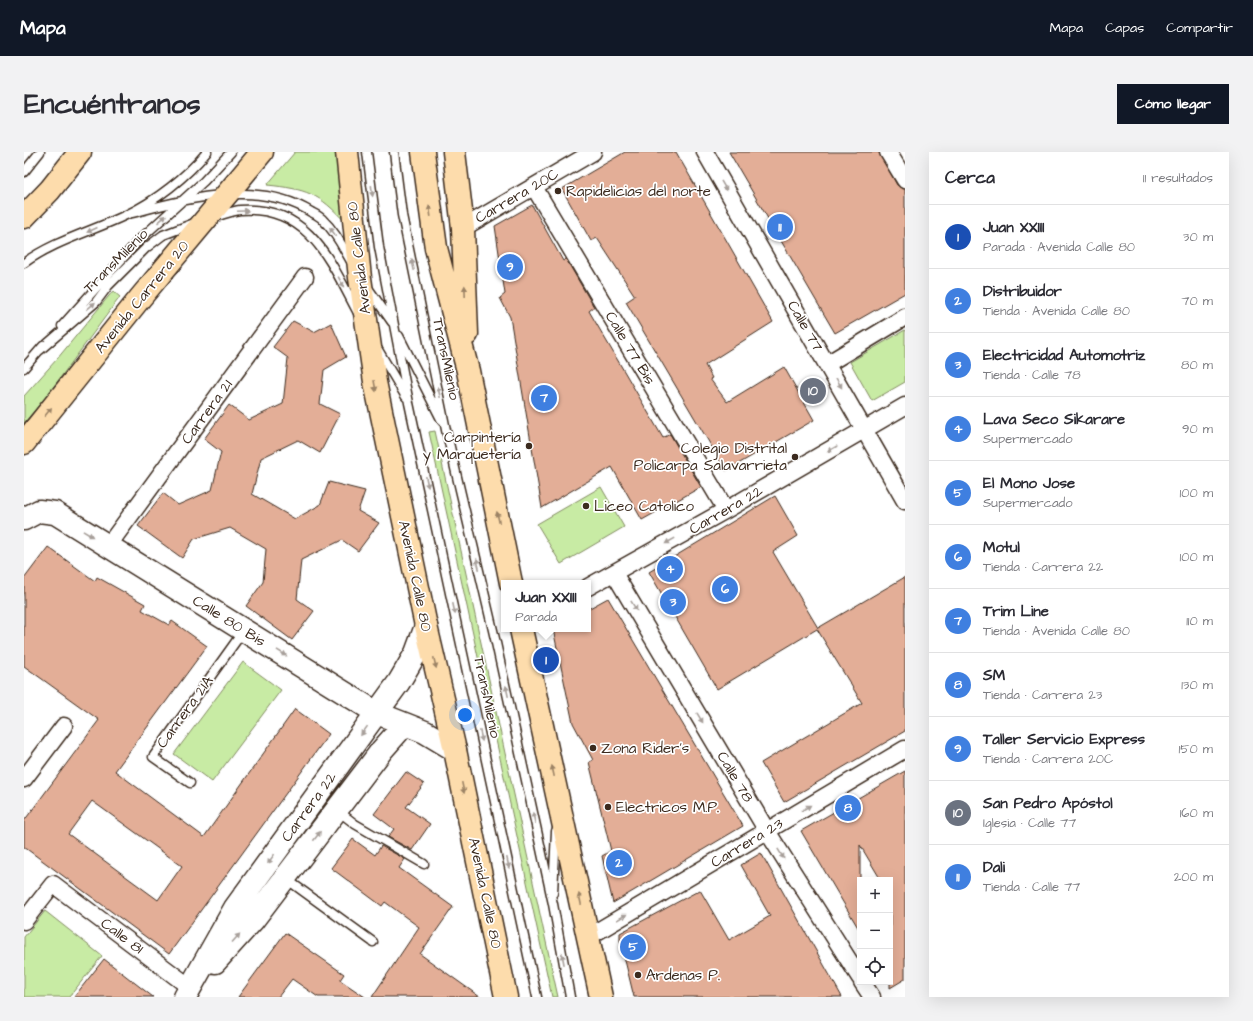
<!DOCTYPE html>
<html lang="es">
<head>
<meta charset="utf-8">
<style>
  body { margin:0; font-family:"Architects Daughter",sans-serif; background:#f2f2f3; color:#2b2b33 }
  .controls { position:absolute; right:12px; bottom:12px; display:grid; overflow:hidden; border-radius:0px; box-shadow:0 4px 16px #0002 }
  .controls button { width:36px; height:36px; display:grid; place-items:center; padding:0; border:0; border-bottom:1px solid #e1e1e2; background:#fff; color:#2b2b33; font:20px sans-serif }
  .you { position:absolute; left:441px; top:563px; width:14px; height:14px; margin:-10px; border:3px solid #fff; border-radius:50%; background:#1a73e8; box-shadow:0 0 0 6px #1a73e833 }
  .badge { display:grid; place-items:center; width:26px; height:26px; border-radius:50%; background:#111827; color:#fff; font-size:13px; font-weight:700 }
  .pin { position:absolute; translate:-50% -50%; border:2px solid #fff; box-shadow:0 1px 4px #0006 }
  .popup { position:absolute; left:477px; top:428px; width:90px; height:52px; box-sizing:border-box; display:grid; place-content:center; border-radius:0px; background:#fff; filter:drop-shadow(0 1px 3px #0005); font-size:13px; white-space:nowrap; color:#7c7c81 }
  .popup b { font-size:15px; color:#2b2b33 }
  .popup::after { content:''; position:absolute; left:50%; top:100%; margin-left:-8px; border:8px solid transparent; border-top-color:#fff }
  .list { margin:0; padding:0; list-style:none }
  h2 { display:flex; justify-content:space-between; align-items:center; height:52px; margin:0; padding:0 16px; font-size:17px }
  h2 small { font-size:13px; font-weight:400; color:#7c7c81 }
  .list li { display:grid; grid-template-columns:26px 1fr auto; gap:12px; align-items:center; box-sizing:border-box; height:64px; padding:0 16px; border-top:1px solid #e1e1e2 }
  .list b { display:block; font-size:15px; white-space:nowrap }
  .list p { margin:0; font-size:13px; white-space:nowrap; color:#7c7c81 }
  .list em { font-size:13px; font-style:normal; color:#7c7c81 }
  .icon { flex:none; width:22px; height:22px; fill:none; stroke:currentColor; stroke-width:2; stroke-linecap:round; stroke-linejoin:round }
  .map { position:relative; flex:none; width:881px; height:845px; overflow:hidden; border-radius:0px }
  header { display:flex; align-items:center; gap:24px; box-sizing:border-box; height:56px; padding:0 20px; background:#111827; color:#fff }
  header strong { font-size:19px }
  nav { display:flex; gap:22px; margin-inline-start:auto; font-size:14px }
  .intro { display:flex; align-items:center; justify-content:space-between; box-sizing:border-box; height:96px; padding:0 24px }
  h1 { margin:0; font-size:28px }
  .button { padding:10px 18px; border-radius:0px; background:#111827; color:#fff; font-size:14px; font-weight:700 }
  main { display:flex; gap:24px; padding:0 24px }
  aside { flex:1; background:#fff; border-radius:0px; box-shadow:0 4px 16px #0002 }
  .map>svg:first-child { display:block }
</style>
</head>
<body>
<header>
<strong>Mapa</strong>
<nav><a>Mapa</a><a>Capas</a><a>Compartir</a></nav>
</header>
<div class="intro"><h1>Encuéntranos</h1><a class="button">Cómo llegar</a></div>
<main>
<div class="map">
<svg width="881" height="845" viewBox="0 0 881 845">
  <rect width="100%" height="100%" fill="#fff"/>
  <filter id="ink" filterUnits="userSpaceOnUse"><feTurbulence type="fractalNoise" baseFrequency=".025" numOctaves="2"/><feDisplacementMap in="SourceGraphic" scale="8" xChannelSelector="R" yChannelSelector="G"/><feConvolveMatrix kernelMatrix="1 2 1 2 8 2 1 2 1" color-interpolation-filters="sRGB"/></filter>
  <g filter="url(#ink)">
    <path fill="#c8eba4" stroke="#828a61" d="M271,0h41l10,71c-27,-30 -40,-34 -79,-38z
      M89,139l7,6 -74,100 -22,26v-27l33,-37z
      M881,178v52l-33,19 -22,-39z
      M411,279l123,566h-6l-123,-565z
      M577,335l23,40 -63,37 -24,-40z
      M219,510l38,28 -69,92 -38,-28z
      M21,759l57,45 -33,41h-45v-60z"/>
    <path fill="#e3ae97" stroke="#3b2a1e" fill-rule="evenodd" d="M601,0h51l97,170 -68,43 7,13 -2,1 17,23 57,-35 30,53 -88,51 -100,-169 9,-6 -38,-58 -6,3 -29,-52z
      M705,0h150l18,33 8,4v104l-70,40z
      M508,53l31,56 3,-2 28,48 -5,4 74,127 7,-4 31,53 -59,33 -30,-53 -70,41 -32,-191 -10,-19 5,-4 -10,-68z
      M269,169l21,11 17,-9 15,34 -22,13 -4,34 20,10 -20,39 -22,-13 -37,18 -9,36 43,25 25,-14 9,-23 36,9 -7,20 21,12 -21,28 -16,-11 -41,20 -4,39 17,12 -22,29 -46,-34 17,-24 3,-33 -36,-21 -36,11 -12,19 -44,-32 25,-33 15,12 34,-15 9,-38 -17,-13 25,-34 20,15 34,-16 5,-46 -15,-11z
      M751,344l23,40 -25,16 45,76 87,-51v154l-121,71 -23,-39 101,-60 -45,-74 -100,60 -68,-117z
      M24,395l47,34 2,-4 48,27 -3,6 27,15 3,-4 35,25 -92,125 89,66 91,-128 34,25 -160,220 -145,-107v-26l75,-101 -75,-54v-87zM68,649l90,65 -24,34 -90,-66z
      M584,446l135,228 -130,77 -11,-47 9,-5 -22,-89 4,-2 -20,-37 -20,-94h35v-20z
      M881,619v208l-15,9v-108h-9l-21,-35v86l-59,-100z
      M382,620l18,12 -18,23 24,17 -18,26 -24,-13 6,-8 -20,-15z
      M329,687l22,16 6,-9 24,13 -6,9 54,39 -33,47 60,43h-108l47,-70 -34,-25 -3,4 -51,-38z
      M737,701l81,144h-208l-14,-57v-7l80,-43 29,50 41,-24 -29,-51z
      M261,781l59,41 -4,6 25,17h-47l-26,-18 -14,18h-40z
      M80,807l49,38h-79z"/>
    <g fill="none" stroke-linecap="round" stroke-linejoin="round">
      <defs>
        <path id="lane" d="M343,0l12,95 30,156 128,594
          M370,0l8,63 44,215 50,213 57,261 17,93
          M0,20l16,-20
          M104,62c56,-14 129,-36 183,-2 4,2 9,4 12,8 13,12 20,28 29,43
          M190,65c8,-2 18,-6 26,-7 70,-5 91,53 118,103
          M0,111c30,-22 69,-32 102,-48 30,-14 60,-38 81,-63
          M344,136l24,34
          M38,174l77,-86 65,-59 27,-29
          M375,184l43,85
          M353,196l29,49
          M16,198l56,-48 12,-16 38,-38 17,-13 34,-13
          M0,216l19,-22
          M166,631l-37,-26 91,-127
          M313,658l18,14 69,40
          M261,726l88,64
          M529,741l3,-62"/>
        <path id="street" d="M681,0l200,349
          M864,0l17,28
          M510,35l192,323
          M439,76l130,-76
          M803,212l78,-47
          M84,394l197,-269
          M590,421l153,258 93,147
          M564,435l138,-77 179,-104
          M0,627l40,-53
          M0,769l29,-37 138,104
          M564,785l317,-188
          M838,830l10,15"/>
        <path id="secondary" d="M0,367l15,-8 16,2 322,200 48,19 30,18
          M191,810l38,-42 129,-170 22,-25
          M161,845l50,-89 164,-226 17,-29 10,-27"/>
        <path id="highway" d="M323,0l13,126 15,104 51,244 29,124 51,247
          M399,0l13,96 32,123 43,212
          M430,0l9,76 4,106
          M0,65l26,-27 30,-38
          M0,291l117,-146 121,-145
          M497,477l80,368"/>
      </defs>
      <use href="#lane" stroke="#3b2a1e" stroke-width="11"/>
      <use href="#street" stroke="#3b2a1e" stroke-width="19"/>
      <use href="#secondary" stroke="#3b2a1e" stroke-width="25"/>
      <use href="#highway" stroke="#3b2a1e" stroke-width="25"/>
      <use href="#lane" stroke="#fff" stroke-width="8"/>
      <use href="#street" stroke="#fff" stroke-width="16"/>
      <use href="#secondary" stroke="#fff" stroke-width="22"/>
      <use href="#highway" stroke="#fddcac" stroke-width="22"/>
    </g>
    <defs><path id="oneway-solid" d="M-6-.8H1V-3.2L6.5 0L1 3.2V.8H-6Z"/></defs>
    <g fill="#a79f9a">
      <use href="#oneway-solid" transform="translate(700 34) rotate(60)"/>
      <use href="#oneway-solid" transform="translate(348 39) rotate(83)"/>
      <use href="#oneway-solid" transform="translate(219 59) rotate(-3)"/>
      <use href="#oneway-solid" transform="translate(138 67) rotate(-41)"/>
      <use href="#oneway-solid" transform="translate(68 78) rotate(156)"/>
      <use href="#oneway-solid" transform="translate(309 80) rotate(-127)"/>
      <use href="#oneway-solid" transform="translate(389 113) rotate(-102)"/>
      <use href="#oneway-solid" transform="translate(317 130) rotate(62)"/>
      <use href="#oneway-solid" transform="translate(67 154) rotate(-41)"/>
      <use href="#oneway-solid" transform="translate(815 231) rotate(60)"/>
      <use href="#oneway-solid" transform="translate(415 240) rotate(-102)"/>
      <use href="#oneway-solid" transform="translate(808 297) rotate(150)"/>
      <use href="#oneway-solid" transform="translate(403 330) rotate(78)"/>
      <use href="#oneway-solid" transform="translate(64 382) rotate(31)"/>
      <use href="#oneway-solid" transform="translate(646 389) rotate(151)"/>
      <use href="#oneway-solid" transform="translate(454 412) rotate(-103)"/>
      <use href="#oneway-solid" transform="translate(610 454) rotate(59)"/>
      <use href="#oneway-solid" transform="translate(430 457) rotate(78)"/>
      <use href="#oneway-solid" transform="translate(258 501) rotate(32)"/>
      <use href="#oneway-solid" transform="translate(483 539) rotate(-102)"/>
      <use href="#oneway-solid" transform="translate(676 566) rotate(59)"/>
      <use href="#oneway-solid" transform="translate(340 579) rotate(126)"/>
      <use href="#oneway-solid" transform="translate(457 584) rotate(78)"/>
      <use href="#oneway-solid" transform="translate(782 656) rotate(-31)"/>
      <use href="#oneway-solid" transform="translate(510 666) rotate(-102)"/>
      <use href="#oneway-solid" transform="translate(293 684) rotate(-53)"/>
      <use href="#oneway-solid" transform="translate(757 702) rotate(58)"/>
      <use href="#oneway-solid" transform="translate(247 707) rotate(126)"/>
      <use href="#oneway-solid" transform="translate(484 711) rotate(78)"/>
      <use href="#oneway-solid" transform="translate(598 765) rotate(-31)"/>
      <use href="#oneway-solid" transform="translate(212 786) rotate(-48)"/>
      <use href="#oneway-solid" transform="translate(539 807) rotate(-101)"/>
    </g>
    <g fill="#9c8365">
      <use href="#oneway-solid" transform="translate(406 59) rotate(-98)"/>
      <use href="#oneway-solid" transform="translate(441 139) rotate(-92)"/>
      <use href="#oneway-solid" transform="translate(351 234) rotate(80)"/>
      <use href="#oneway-solid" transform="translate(24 260) rotate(-51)"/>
      <use href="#oneway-solid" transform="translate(474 365) rotate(-102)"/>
      <use href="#oneway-solid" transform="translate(411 511) rotate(77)"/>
      <use href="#oneway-solid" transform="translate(529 619) rotate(-102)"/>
      <use href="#oneway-solid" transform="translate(439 636) rotate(78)"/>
      <use href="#oneway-solid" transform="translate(556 747) rotate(-102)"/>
    </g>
  </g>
  <g fill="#3b2a1e" stroke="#fff" stroke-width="1.5">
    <circle cx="534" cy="39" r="4"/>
    <circle cx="505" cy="294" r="4"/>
    <circle cx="771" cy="305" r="4"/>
    <circle cx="562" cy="354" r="4"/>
    <circle cx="569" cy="596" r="4"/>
    <circle cx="584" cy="655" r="4"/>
    <circle cx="614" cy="823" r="4"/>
  </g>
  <g text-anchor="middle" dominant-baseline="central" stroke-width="3.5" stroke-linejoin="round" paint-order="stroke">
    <g font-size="15" fill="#3b2a1e" stroke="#fff" text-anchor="start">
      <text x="542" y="39">Rapidelicias del norte</text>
      <text x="497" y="285" text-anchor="end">Carpintería<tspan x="497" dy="17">y Marquetería</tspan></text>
      <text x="763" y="296" text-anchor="end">Colegio Distrital<tspan x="763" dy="17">Policarpa Salavarrieta</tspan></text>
      <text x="570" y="354">Liceo Catolico</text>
      <text x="577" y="596">Zona Rider's</text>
      <text x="592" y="655">Electricos M.P.</text>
      <text x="622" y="823">Ardenas P.</text>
    </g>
    <g font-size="15" fill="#3b2a1e" stroke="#fff">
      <text transform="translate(493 44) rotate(-30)">Carrera 20C</text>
      <text transform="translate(335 106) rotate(-97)">Avenida Calle 80</text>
      <text transform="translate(92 109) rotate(-45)">TransMilenio</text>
      <text transform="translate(118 145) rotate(-51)">Avenida Carrera 20</text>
      <text transform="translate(781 174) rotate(60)">Calle 77</text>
      <text transform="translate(606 196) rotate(59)">Calle 77 Bis</text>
      <text transform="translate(422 207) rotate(78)">TransMilenio</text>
      <text transform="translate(183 260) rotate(-54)">Carrera 21</text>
      <text transform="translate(702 358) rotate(-30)">Carrera 22</text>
      <text transform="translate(391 424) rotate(78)">Avenida Calle 80</text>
      <text transform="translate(205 469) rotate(32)">Calle 80 Bis</text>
      <text transform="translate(463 545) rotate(78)">TransMilenio</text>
      <text transform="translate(161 560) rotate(-54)">Carrera 21A</text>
      <text transform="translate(711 625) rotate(59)">Calle 78</text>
      <text transform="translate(285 655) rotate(-54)">Carrera 22</text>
      <text transform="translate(723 691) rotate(-31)">Carrera 23</text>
      <text transform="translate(461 741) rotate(78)">Avenida Calle 80</text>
      <text transform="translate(98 784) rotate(37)">Calle 81</text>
    </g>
  </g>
</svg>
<div class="controls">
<button>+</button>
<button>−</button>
<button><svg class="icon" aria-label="locate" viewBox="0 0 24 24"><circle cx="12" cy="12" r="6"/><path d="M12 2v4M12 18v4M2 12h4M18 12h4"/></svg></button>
</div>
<div class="you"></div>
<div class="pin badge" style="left:522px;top:508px;background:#1a4fb4">1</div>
<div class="popup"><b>Juan XXIII</b>Parada</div>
<div class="pin badge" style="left:595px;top:711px;background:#3f7fe0">2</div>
<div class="pin badge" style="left:649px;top:450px;background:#3f7fe0">3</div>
<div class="pin badge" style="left:646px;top:417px;background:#3f7fe0">4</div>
<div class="pin badge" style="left:609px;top:795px;background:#3f7fe0">5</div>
<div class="pin badge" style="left:701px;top:437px;background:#3f7fe0">6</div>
<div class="pin badge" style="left:520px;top:246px;background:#3f7fe0">7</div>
<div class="pin badge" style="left:824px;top:656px;background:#3f7fe0">8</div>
<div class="pin badge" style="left:486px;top:115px;background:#3f7fe0">9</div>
<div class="pin badge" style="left:789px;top:239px;background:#6b7280">10</div>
<div class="pin badge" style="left:756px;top:75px;background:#3f7fe0">11</div>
</div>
<aside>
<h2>Cerca<small>11 resultados</small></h2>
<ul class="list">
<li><span class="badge" style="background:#1a4fb4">1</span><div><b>Juan XXIII</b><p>Parada · Avenida Calle 80</p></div><em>30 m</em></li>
<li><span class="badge" style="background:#3f7fe0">2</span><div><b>Distribuidor</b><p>Tienda · Avenida Calle 80</p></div><em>70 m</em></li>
<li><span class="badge" style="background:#3f7fe0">3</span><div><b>Electricidad Automotriz</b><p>Tienda · Calle 78</p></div><em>80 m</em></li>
<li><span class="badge" style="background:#3f7fe0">4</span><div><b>Lava Seco Sikarare</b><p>Supermercado</p></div><em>90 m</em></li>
<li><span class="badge" style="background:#3f7fe0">5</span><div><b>El Mono Jose</b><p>Supermercado</p></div><em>100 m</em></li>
<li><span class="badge" style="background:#3f7fe0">6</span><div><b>Motul</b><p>Tienda · Carrera 22</p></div><em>100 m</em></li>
<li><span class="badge" style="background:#3f7fe0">7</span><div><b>Trim Line</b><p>Tienda · Avenida Calle 80</p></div><em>110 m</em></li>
<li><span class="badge" style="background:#3f7fe0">8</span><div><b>SM</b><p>Tienda · Carrera 23</p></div><em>130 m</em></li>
<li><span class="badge" style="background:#3f7fe0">9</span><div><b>Taller Servicio Express</b><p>Tienda · Carrera 20C</p></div><em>150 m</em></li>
<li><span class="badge" style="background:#6b7280">10</span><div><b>San Pedro Apóstol</b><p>Iglesia · Calle 77</p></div><em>160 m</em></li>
<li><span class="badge" style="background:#3f7fe0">11</span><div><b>Dali</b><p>Tienda · Calle 77</p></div><em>200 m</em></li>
</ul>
</aside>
</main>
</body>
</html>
